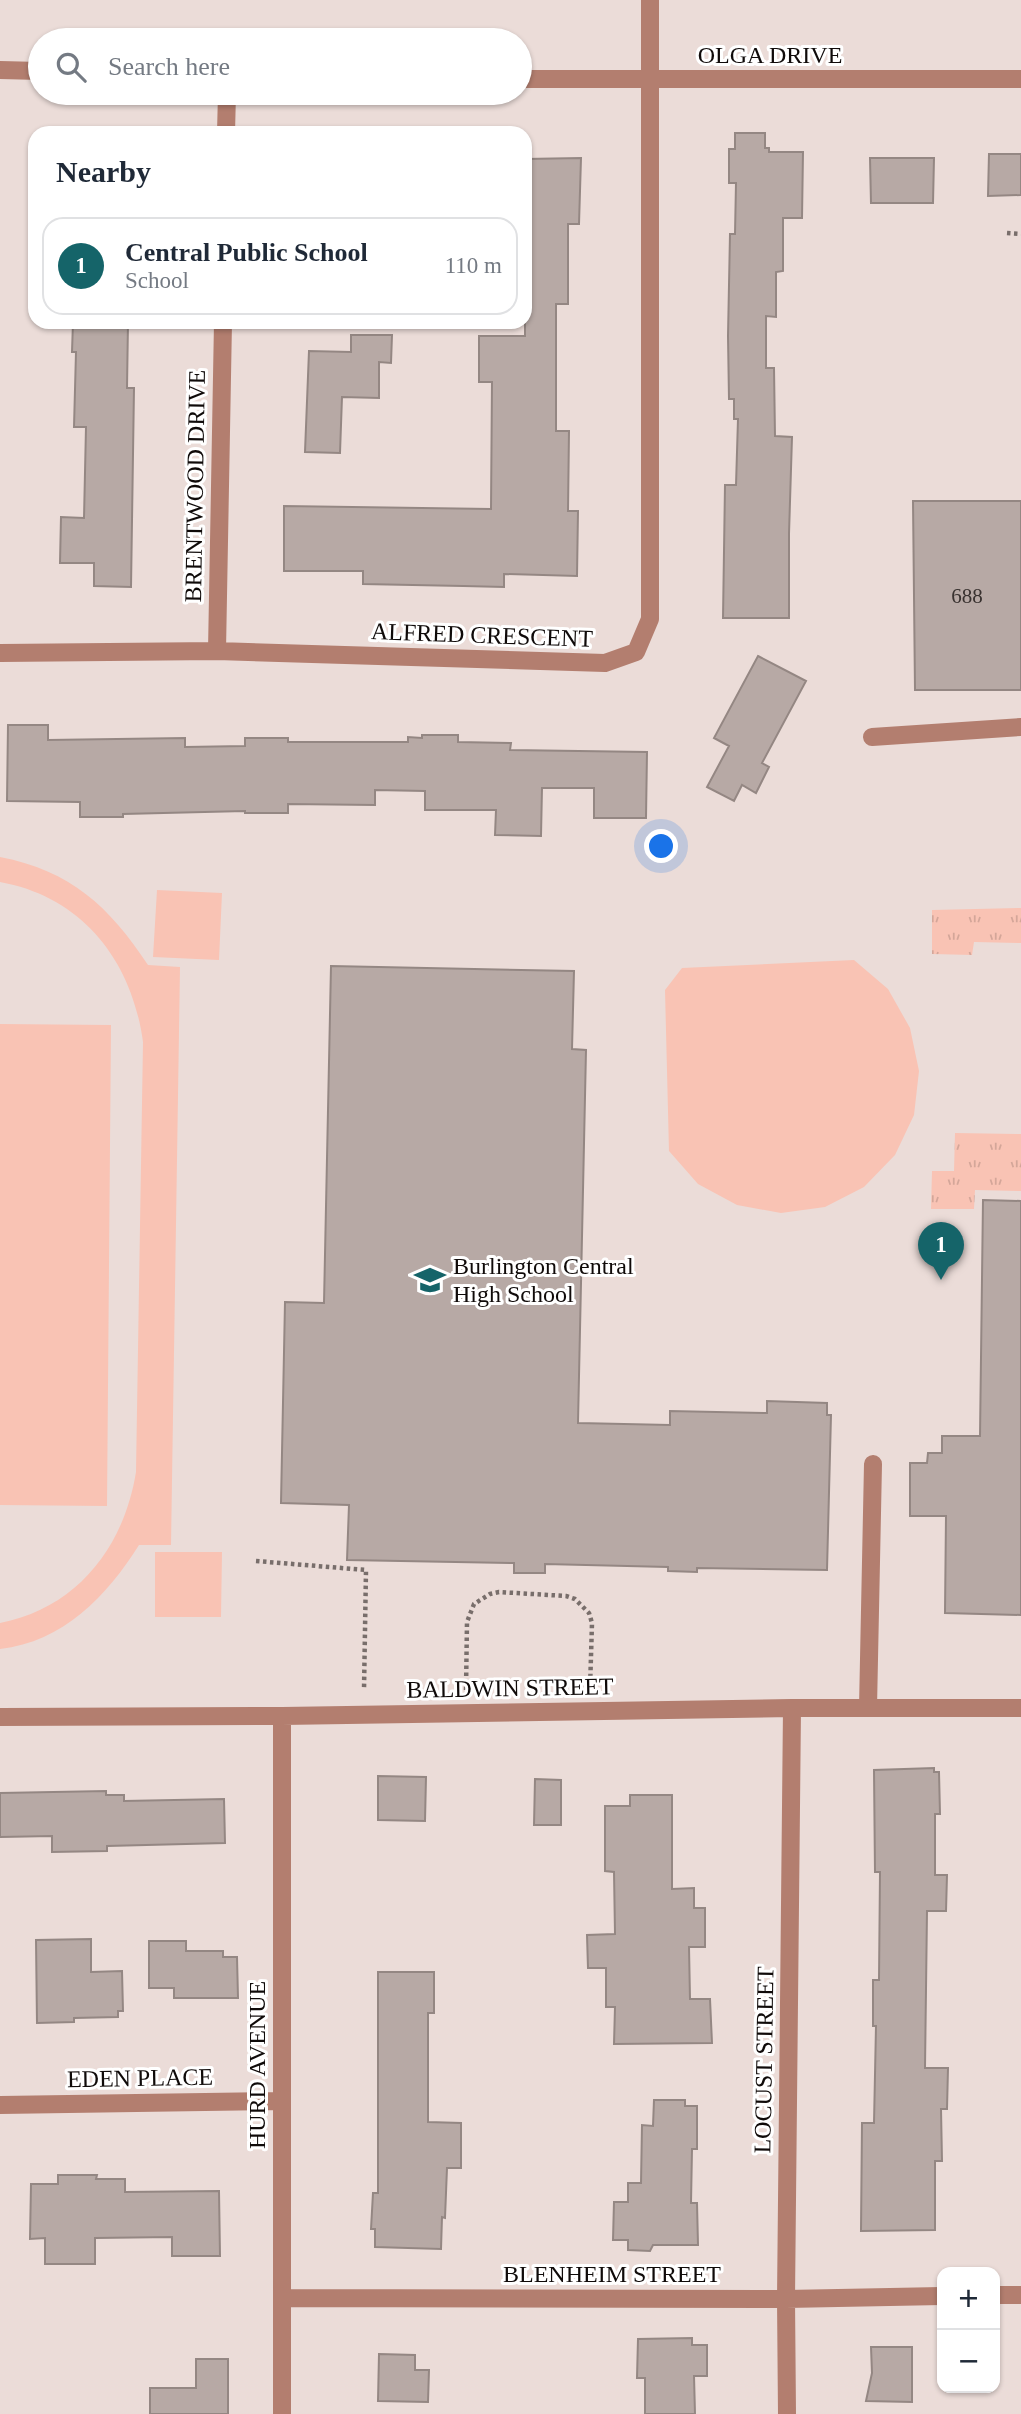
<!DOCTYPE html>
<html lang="en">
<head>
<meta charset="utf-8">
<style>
  body { margin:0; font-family:Georgia,serif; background:#f6f6f7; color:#1f2937 }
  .controls { position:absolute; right:21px; bottom:21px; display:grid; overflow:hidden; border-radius:14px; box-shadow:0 2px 5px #0004 }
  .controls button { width:63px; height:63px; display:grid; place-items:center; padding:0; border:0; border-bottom:2px solid #e0e1e3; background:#fff; color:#1f2937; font:35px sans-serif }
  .you { position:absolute; left:662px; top:847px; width:24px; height:24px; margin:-18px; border:5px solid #fff; border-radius:50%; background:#1a73e8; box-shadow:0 0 0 10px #1a73e833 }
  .badge { display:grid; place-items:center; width:46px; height:46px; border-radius:50%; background:#156469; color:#fff; font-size:23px; font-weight:700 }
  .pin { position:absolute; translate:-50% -58px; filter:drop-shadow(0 2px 4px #0008) }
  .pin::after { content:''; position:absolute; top:37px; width:24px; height:21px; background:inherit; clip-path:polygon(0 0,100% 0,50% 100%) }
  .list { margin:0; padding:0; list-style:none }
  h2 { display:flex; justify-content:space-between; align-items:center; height:91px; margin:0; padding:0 28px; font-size:30px }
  h2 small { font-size:23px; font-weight:400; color:#747a83 }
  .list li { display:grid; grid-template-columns:46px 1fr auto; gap:21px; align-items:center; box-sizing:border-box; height:98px; margin:0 14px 14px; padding:0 14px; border:2px solid #e0e1e3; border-radius:21px }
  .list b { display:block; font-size:26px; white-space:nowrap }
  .list p { margin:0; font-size:23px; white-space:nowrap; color:#747a83 }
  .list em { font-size:23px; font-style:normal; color:#747a83 }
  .icon { flex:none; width:38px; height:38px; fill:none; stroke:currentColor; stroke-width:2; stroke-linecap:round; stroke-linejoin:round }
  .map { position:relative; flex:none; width:1021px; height:2414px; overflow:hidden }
  .search { position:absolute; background:#fff; box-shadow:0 2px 5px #0004; left:28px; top:28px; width:504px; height:77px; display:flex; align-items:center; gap:18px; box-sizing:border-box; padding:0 24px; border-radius:38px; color:#747a83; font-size:26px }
  .panel { position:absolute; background:#fff; box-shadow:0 2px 5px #0004; left:28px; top:126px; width:504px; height:203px; border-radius:21px }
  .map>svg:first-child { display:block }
</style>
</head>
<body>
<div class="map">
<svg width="1021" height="2414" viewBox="0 0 1021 2414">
  <defs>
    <pattern id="grass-tufts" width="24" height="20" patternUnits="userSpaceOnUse" patternTransform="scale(1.75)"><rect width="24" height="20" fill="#f9c3b4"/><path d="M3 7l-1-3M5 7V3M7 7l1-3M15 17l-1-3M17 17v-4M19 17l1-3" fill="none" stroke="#d4a699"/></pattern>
  </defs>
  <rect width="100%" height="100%" fill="#ebdcd8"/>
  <path fill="url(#grass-tufts)" d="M1021,908v35l-47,-1 -2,13 -40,-1v-44z
    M955,1133l66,1v57l-46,-1 -1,19h-43l1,-38h22z"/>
  <path fill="#f9c3b4" d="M0,857c71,14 109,49 148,108l32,2 -9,578h-32c-32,51 -76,97 -139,104v-26c77,-15 124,-76 136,-151l7,-430c-11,-81 -60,-145 -143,-160z
    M157,890l65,3 -3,67 -66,-3z
    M854,960l34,29 22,39 9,43 -5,44 -19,40 -31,32 -39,20 -44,6 -44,-8 -39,-21 -29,-33 -4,-161 17,-22z
    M0,1024l111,1 -4,481 -107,-1z
    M155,1552h67l-1,65h-66z"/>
  <path fill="#b7a9a5" stroke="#948783" stroke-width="2" d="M735,133h30v15h4v4h34l-1,66h-19v53l-7,1v45l-10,-1v52h8l1,68 17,1 -3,97v84h-66l2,-133h11l2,-66h-4v-20h-5l-1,-63 2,-102h5l1,-51h-7v-34h6z
    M989,154h32v41l-33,1z
    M581,158l-2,66h-11v80h-12v127h13l-1,80h10l-1,65 -73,-2v13l-41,-1 -100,-2v-13h-79v-65l207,3 1,-127h-13v-46h46v-177z
    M870,158h64l-1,45h-62z
    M73,322h55l-1,66h7l-3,199 -37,-1v-23h-34l1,-46 23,1 2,-91h-12l2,-75h-4z
    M351,335h41l-1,28 -12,-1v36l-37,-1 -2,56 -35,-1 4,-101 42,1z
    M913,501h108v189h-106z
    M758,656l48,25 -44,82 7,4 -13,26 -14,-8 -8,16 -27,-14 22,-41 -15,-8z
    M8,725h40v15l137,-2v9l60,-1v-8h43v4h120v-5l14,1v-3h36v7l53,1 -1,7 137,2 -1,66h-52v-30h-52l-1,48 -46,-1 1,-25h-71v-19l-50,-1v15l-87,-1v9h-43v-2l-122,3v3h-43v-15l-73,-1z
    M331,966l243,5 -2,78 14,1 -8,373 92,2v-14l97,2v-12l60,2v12h4l-4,155 -130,-2v4l-29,-1v-4l-123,-3v9h-31v-10l-167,-3 2,-55 -68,-2 4,-201 39,1z
    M983,1200l38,1v414l-76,-2 1,-97h-36v-53h17l1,-10h14v-17h38z
    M934,1768v4h5l1,42h-5v61h12l-1,36h-19l-2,157h23l-1,41h-6l1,52h-7v69l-74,1 1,-108h12l2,-97h-3v-46h6l1,-108h-5l-1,-102z
    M378,1776l48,1 -1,44 -47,-1z
    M535,1779l26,1v45h-27z
    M106,1791v4h18v6l100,-2 1,44 -118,3v5l-55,1v-16l-52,1v-44z
    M630,1795h42v94l22,-1v20h11v39h-16l1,52h20l2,44 -98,1 1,-37h-9v-39h-18l-1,-33 28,-1 -1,-62 -9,-1v-65h25z
    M91,1939v33l31,-1 1,40h-5v6l-44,1v4l-37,1 -1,-83z
    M149,1941h37v10h37v6h14l1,41h-64v-10h-25z
    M378,1972h56v41h-6v109l33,1v45h-14l-2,50 -3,-1 -1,32 -66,-2v-18h-4l2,-36h5z
    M654,2100h31v6h12v43h-5l-1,54h6l1,42h-45l-3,6 -22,-1v-10h-15l1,-38h14v-19h13l1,-58 11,1z
    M58,2175h39l-1,4h29v13l94,-1 1,65h-48v-19l-77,1v26h-50v-26l-15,1 1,-55h27z
    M692,2338v7h15v31h-13l1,38h-50v-36h-8l1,-39z
    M871,2347h41v55l-46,-1 6,-28z
    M379,2354l36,1v15h14l-1,32 -50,-1z
    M196,2359h32v55h-78v-26h46z"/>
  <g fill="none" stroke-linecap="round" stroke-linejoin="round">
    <path stroke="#786e6b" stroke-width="4.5" stroke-dasharray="3.5 3.5" stroke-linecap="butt" d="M1007,233l14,1
      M256,1561l110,9 -2,120
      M466,1690l1,-68 7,-18 16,-10 9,-2 67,4 9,3 14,14 3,10 -2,66"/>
    <path stroke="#b37e6f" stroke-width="18" d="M872,737l149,-10
      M868,1708l5,-244"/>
    <path stroke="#b37e6f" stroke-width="18" d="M0,70l40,1
      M520,79h501
      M226,133l1,-40
      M217,651l6,-329
      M0,653l217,-2 388,12 31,-11 14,-33v-619
      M0,1717l282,-1 510,-8h229
      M0,2105l281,-4
      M995,2295h26
      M282,2298l504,1 156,-3
      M282,2414v-698
      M787,2414l-1,-115 6,-591"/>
  </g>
  <defs>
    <symbol id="school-bare" viewBox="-9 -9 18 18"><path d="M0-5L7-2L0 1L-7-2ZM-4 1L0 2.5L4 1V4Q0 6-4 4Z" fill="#156469" stroke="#fff" stroke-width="2.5" paint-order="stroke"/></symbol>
  </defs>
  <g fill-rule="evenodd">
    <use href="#school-bare" x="408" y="1258" width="44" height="44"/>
  </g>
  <g text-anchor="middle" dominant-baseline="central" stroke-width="6" stroke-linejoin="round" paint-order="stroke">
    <g font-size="21" fill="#393230">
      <text x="967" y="596">688</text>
    </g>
    <g font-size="24" fill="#0f0a09" stroke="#fff">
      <text x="770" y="55">OLGA DRIVE</text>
      <text transform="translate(195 486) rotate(-89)">BRENTWOOD DRIVE</text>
      <text transform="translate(482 635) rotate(2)">ALFRED CRESCENT</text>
      <text transform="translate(510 1688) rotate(-1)">BALDWIN STREET</text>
      <text transform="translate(764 2060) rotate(-89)">LOCUST STREET</text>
      <text transform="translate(257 2065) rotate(-90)">HURD AVENUE</text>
      <text transform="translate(140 2078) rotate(-1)">EDEN PLACE</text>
      <text x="612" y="2274">BLENHEIM STREET</text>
    </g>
    <g font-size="24" fill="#0f0a09" stroke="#fff" text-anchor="start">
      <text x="453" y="1266">Burlington Central<tspan x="453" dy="28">High School</tspan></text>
    </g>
  </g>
</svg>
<div class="controls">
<button>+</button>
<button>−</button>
</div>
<div class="you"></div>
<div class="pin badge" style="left:941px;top:1280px">1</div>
<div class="search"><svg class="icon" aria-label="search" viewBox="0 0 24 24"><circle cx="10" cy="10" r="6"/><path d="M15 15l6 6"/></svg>Search here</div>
<section class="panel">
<h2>Nearby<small></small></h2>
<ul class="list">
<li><span class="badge">1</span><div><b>Central Public School</b><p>School</p></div><em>110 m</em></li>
</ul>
</section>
</div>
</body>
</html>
